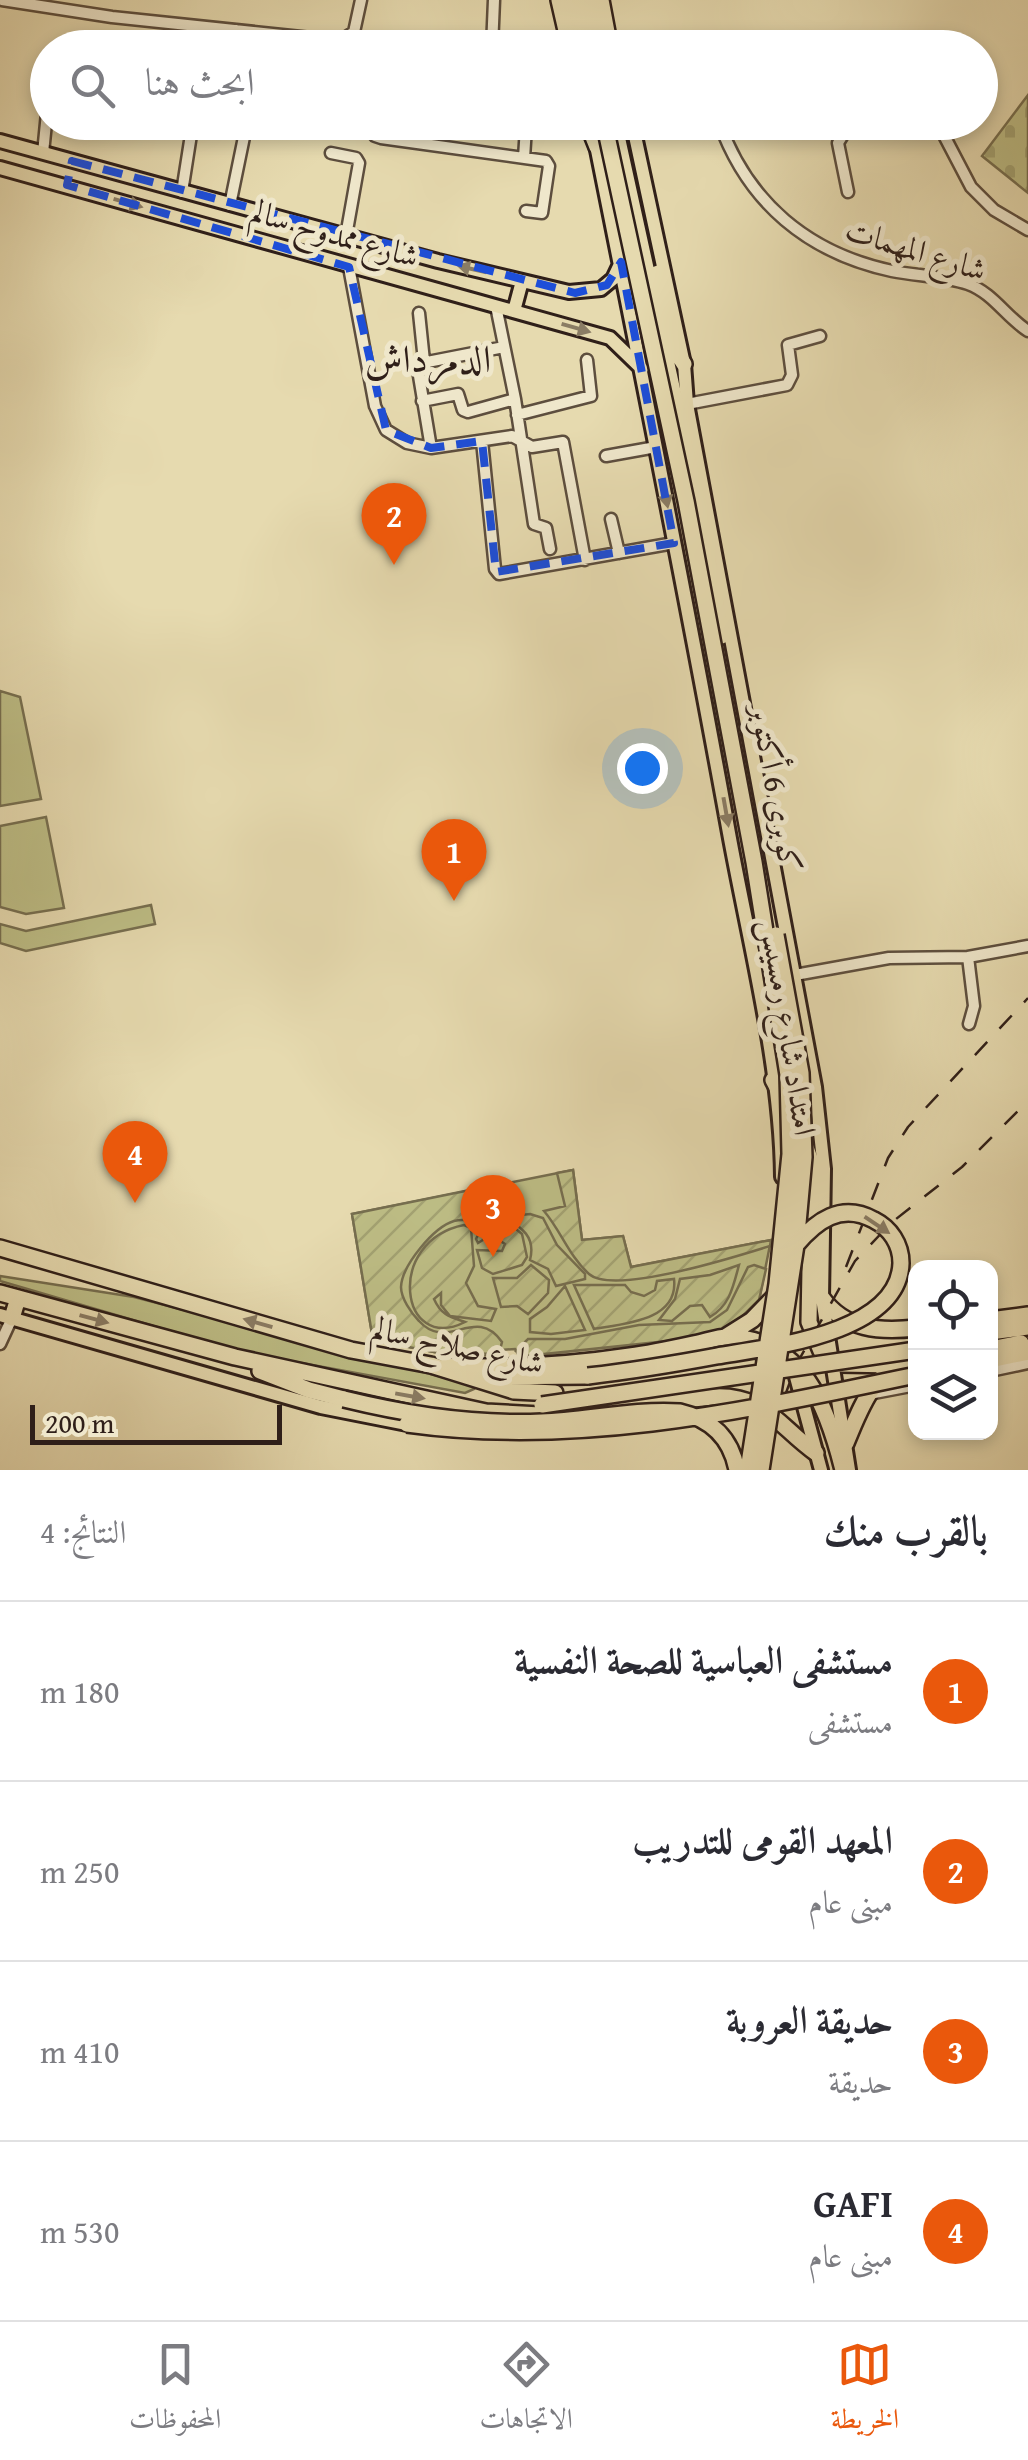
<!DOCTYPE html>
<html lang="ar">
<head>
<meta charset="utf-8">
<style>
  body { margin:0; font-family:"Gentium Book Plus",Amiri,serif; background:#f7f7f7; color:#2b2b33; direction:rtl }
  .controls { position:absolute; right:30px; bottom:30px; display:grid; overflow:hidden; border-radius:20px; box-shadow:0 5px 15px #0003 }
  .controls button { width:90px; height:90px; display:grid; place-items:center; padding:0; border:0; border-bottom:2px solid #e1e1e2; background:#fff; color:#2b2b33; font:50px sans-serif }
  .scale { position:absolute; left:30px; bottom:25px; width:252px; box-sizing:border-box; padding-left:10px; border:5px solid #2f1f19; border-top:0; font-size:28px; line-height:35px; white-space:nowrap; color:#2f1f19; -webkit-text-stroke:8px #efe7cb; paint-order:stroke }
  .you { position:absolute; left:642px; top:768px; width:35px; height:35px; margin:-25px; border:8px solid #fff; border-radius:50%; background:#1a73e8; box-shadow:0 0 0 15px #1a73e833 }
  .badge { display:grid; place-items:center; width:65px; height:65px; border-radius:50%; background:#ea580c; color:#fff; font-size:32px; font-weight:700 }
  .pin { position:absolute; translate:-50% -82px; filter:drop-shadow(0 2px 5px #0008) }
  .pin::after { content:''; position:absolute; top:52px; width:35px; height:30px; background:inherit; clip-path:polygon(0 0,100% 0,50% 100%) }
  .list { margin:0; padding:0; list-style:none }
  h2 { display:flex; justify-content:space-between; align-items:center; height:130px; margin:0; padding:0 40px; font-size:42px }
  h2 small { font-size:32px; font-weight:400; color:#7c7c81 }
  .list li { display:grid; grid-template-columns:65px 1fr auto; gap:30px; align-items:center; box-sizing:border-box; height:180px; padding:0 40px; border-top:2px solid #e1e1e2 }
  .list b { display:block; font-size:38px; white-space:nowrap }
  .list p { margin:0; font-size:32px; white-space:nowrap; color:#7c7c81 }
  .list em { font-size:32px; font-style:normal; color:#7c7c81 }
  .icon { flex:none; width:55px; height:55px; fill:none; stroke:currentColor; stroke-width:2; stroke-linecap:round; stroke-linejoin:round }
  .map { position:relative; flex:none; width:1028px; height:1470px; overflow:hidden; direction:ltr }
  .search { position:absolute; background:#fff; box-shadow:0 5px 15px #0003; left:30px; right:30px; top:30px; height:110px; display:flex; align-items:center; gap:25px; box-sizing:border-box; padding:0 35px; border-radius:55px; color:#7c7c81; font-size:38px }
  .sheet { height:850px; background:#fff }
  nav { display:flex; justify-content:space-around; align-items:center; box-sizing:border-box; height:140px; border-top:2px solid #e1e1e2; background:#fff; font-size:28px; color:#7c7c81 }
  nav a { display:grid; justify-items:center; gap:5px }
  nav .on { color:#ea580c }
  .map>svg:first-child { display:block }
</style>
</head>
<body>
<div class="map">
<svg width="1028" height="1470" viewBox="0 0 1028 1470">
  <defs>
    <pattern id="cemetery-stones" width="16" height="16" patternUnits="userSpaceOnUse" patternTransform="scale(2.5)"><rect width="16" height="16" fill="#bdbd85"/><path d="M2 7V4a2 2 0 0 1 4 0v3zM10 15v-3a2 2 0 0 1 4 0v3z" fill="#a3a272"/></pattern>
    <pattern id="garden-furrows" width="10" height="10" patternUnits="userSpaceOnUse" patternTransform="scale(2.5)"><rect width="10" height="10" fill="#bdbd85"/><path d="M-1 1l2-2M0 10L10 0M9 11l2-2" fill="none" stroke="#a3a272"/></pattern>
  </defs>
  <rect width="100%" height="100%" fill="#e6daaf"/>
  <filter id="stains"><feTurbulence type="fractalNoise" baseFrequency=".002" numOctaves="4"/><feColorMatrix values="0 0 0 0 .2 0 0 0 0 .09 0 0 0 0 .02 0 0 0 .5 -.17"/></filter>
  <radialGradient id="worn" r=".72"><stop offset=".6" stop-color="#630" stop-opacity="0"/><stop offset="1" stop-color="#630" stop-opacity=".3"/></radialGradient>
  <path fill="#bdbd85" stroke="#766e4f" stroke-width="2.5" d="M0,691l20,6 21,102 -41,7z
    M46,817l18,91 -38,6 -26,-7v-81z
    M151,905l4,19 -129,27 -26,-8v-19l26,7z
    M573,1170l9,70 41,-4 8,31 140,-27 -12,60 -25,26 -38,12 -171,18h-6l-4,-7 -14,1 -5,6 -57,-3 -66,-13 -21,-126z
    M0,1276l134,21 339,88 1,4 -9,4 -223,-41 -242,-71z"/>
  <path fill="url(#cemetery-stones)" stroke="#766e4f" stroke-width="2.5" d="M1028,95v98l-46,-37z"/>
  <path fill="url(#garden-furrows)" stroke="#766e4f" stroke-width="2.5" d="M573,1170l9,70 41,-4 8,31 140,-27 -1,6c-32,10 -156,50 -181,28 -20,-18 -28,-43 -45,-63l21,-5 -8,-33z
    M480,1188l13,32c-14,5 -25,-3 -39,1 -20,6 -52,44 -53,66 0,11 10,26 18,34 29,32 56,-17 83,21l-3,12 -60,-1 -66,-13 -21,-126z
    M530,1214l13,4 14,27 28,29v5l-29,7 -8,-17 -18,-9c6,-23 -8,-33 -27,-43z
    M501,1224l10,1 11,9 5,23 -5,8 -29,9 -11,-6 -5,-18 25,1 3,-7 -14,-9 -13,8 -2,-4 5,-10z
    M464,1225l7,3 3,38 -8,17 12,23 18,3 -5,12 -41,-5 -9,-11v-12l-7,6c7,16 16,18 31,23 -65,33 -81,-81 -1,-97z
    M531,1265l18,15 -1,13 -20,21 -11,-8 -16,1 -8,-29h24z
    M739,1265c-6,22 -9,40 -29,52l-8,-12 -12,1 -18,15 -13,-1 16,-21 5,-20 30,-4z
    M754,1265l12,4 -7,31 -31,30 -32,8 -171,18 -9,-5 12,-12h37l74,-14 71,-3 17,-12 21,-43z
    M674,1279c5,42 -51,45 -80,50l-20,-44h51l6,7 13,4 11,-6 2,-9z
    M565,1286l20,44 -34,4 -21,-2v-13l17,-12z"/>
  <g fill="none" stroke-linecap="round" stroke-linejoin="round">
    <defs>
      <path id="minor" d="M2,0l110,17 228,24 14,-9 7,-32
        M234,48l2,-18
        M492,48l2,-48
        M228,122l14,10 2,5 -14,68
        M375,122v14l6,2 165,23 3,5 -7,47 -16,-2
        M498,122l28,5 -2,31
        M719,122c29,81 89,131 173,149 25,5 52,5 76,13 25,9 38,33 60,47
        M937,122l34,65 23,23 34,20
        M43,153l5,-50
        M331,153l25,5 3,5 -13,73
        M182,192l11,-70
        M848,192l-10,-49 11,-18 15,-3
        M349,267l26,139 11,24 21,13 24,5 81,-12 20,11 31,-5 22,118
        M496,306l19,93 19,125 12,4 4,21
        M419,313l5,48
        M422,401l36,-7 5,16 5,2 47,-13
        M687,404l100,-19 5,-10 -4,-30 32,-9
        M517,415l74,-19 -4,-36
        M482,441l13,128 4,5 175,-31
        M431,448l-14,-84 87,-17
        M606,456l50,-9
        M611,519l8,34
        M968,957l60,-11
        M795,975l94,-17 79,-1 6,49 -5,18
        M0,1344l12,-26
        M990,1371l38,-8
        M869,1394l47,-9"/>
      <path id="major" d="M568,0l8,42
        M632,122l52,242 3,40 128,683 9,82 -2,129 27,172
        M595,140c46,230 92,461 134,693 20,110 52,233 53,344
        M0,141l438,120 131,31 32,-3 12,-10 8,-17
        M0,168l610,170 32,31
        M514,311l8,-30
        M0,1315l321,92 86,17
        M792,1362l29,108"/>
      <path id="highway" d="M559,0l11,48
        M577,0l10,48
        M588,0l10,48
        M601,0l9,48
        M587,122l10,25
        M614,122l83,379 25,135
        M658,273l15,74 11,17
        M773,1080l17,32
        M804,1142l8,22 -3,158 12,29 18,13 58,1
        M0,1248l351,102 80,15 83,26 41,2
        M0,1293l235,64 251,55 54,3 172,-18c53,-3 66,29 104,56
        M822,1298c23,32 58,34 94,30
        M12,1318l6,-20
        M990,1320l38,-5
        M990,1332l38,-5
        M725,1337l27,-17 26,-27
        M990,1349l31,-6
        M990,1360l38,-8
        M446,1366c61,3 124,-1 184,-10 23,-3 45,-8 68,-13 9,-2 20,-6 30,-6 75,1 100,72 115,133
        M260,1371l49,19 35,9
        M488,1377l100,-1
        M846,1443c15,-35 27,-75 70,-82"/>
    </defs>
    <use href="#minor" stroke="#5d4e3e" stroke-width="15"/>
    <use href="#major" stroke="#2f1f19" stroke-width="18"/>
    <use href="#highway" stroke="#2f1f19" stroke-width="20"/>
    <use href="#minor" stroke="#efe7cb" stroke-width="10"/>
    <use href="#major" stroke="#e6daaf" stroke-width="12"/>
    <use href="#highway" stroke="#e6daaf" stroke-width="15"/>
    <path stroke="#2f1f19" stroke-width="2.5" stroke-dasharray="18 18" stroke-linecap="butt" d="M846,1267l42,-109 20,-31 120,-129
      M766,1470l11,-52 19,-53 59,-104 36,-38 71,-56 66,-66"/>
    <defs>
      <path id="highway-bridge" d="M604,122l82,379 68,361 34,213 2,79 -13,130 -29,186
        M588,1376c43,-5 86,-12 129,-20 52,-9 182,-22 184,-93 0,-19 -11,-35 -27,-43 -33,-18 -58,1 -78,25
        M344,1399c65,16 132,26 198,23 46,-2 92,-13 138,-10 31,7 51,26 57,58
        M542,1405l374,-55
        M407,1424c173,24 341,-14 509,-49
        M761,1470l35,-225 8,-88 -3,-84 -25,-138"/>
    </defs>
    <use href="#highway-bridge" stroke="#2f1f19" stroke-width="20" stroke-linecap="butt"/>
    <use href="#highway-bridge" stroke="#e6daaf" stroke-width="15"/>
  </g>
  <defs><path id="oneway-solid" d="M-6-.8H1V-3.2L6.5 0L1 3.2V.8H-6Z" transform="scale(2.5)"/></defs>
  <g fill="#8a7c64">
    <use href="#oneway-solid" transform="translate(128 203) rotate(16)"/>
    <use href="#oneway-solid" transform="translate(472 269) rotate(-167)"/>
    <use href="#oneway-solid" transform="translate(576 328) rotate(16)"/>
    <use href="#oneway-solid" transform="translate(665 493) rotate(79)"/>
    <use href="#oneway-solid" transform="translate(726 812) rotate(80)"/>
    <use href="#oneway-solid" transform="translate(877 1225) rotate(34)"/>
    <use href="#oneway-solid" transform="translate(94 1319) rotate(15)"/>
    <use href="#oneway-solid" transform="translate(258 1323) rotate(-164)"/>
    <use href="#oneway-solid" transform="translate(410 1396) rotate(10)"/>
  </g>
  <path fill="none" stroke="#1d4ed8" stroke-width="8" stroke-dasharray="20 12" stroke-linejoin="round" d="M72,161l503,132 32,-8 14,-23 53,281 -178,29 -14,-131 -51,7 -45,-18 -37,-163 -282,-82z"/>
  <g text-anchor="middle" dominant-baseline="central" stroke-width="10" stroke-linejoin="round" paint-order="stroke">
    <g font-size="32" fill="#2f1f19" stroke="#efe7cb">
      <text transform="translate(335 233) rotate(16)">شارع ممدوح سالم</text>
      <text transform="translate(916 249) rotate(17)">شارع المهمات</text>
      <text transform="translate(777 788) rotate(80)">كوبرى 6 أكتوبر</text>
      <text transform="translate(789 1027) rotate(81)">امتداد شارع رمسيس</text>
      <text transform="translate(458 1345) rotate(12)">شارع صلاح سالم</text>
    </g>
    <g font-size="38" fill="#2f1f19" stroke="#efe7cb">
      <text x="428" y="358">الدمرداش</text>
    </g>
  </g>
  <rect width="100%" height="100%" filter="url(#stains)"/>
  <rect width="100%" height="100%" fill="url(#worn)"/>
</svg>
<div class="controls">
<button><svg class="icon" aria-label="locate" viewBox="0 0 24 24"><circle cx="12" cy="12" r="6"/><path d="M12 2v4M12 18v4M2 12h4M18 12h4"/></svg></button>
<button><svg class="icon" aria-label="layers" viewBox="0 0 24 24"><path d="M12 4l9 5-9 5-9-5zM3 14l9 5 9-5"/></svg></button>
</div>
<div class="scale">200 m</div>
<div class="you"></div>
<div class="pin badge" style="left:454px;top:901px">1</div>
<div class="pin badge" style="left:394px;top:565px">2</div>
<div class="pin badge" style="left:493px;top:1257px">3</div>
<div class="pin badge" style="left:135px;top:1203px">4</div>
<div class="search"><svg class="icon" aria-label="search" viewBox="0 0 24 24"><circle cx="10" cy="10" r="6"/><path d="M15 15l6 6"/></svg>ابحث هنا</div>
</div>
<section class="sheet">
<h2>بالقرب منك<small>النتائج: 4</small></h2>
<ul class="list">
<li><span class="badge">1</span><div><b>مستشفى العباسية للصحة النفسية</b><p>مستشفى</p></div><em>180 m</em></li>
<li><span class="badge">2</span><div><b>المعهد القومى للتدريب</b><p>مبنى عام</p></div><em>250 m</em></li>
<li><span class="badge">3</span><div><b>حديقة العروبة</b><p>حديقة</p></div><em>410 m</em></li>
<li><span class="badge">4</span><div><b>GAFI</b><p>مبنى عام</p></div><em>530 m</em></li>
</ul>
</section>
<nav>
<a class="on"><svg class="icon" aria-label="map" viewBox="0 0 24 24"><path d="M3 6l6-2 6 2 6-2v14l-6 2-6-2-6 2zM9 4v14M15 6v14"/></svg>الخريطة</a>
<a><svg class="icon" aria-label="directions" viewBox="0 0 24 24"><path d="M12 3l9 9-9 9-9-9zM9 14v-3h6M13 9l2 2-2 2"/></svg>الاتجاهات</a>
<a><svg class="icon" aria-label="saved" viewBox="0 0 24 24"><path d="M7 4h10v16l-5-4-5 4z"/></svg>المحفوظات</a>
</nav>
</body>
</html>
